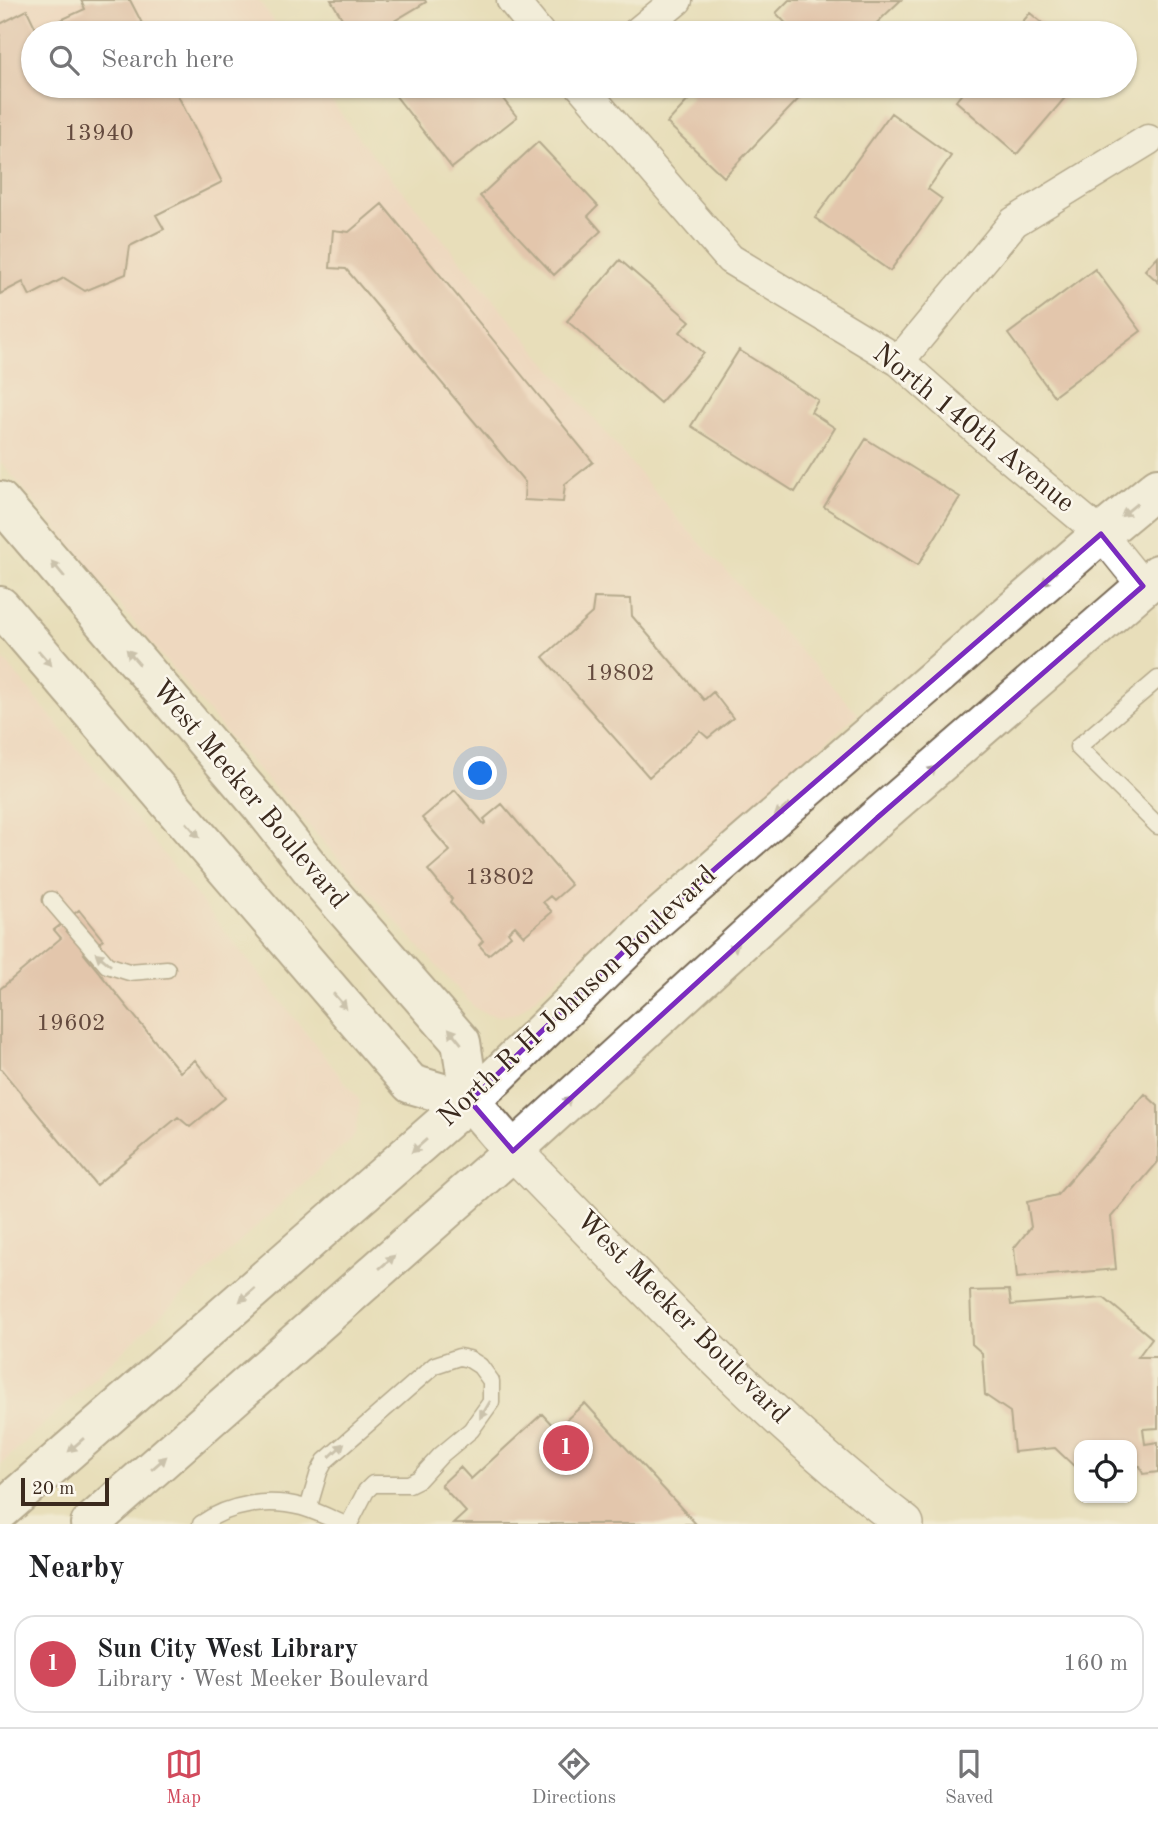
<!DOCTYPE html>
<html lang="en">
<head>
<meta charset="utf-8">
<style>
  body { margin:0; font-family:"Old Standard TT",serif; background:#f6f6f6; color:#202124 }
  .controls { position:absolute; right:21px; bottom:21px; display:grid; overflow:hidden; border-radius:14px; box-shadow:0 2px 5px #0004 }
  .controls button { width:63px; height:63px; display:grid; place-items:center; padding:0; border:0; border-bottom:2px solid #e0e0e0; background:#fff; color:#202124; font:35px sans-serif }
  .scale { position:absolute; left:21px; bottom:18px; width:88px; box-sizing:border-box; padding-left:7px; border:4px solid #3b2a1e; border-top:0; font-size:19px; line-height:24px; white-space:nowrap; color:#3b2a1e; -webkit-text-stroke:5px #fbf7ec; paint-order:stroke }
  .you { position:absolute; left:481px; top:774px; width:24px; height:24px; margin:-18px; border:5px solid #fff; border-radius:50%; background:#1a73e8; box-shadow:0 0 0 10px #1a73e833 }
  .badge { display:grid; place-items:center; width:46px; height:46px; border-radius:50%; background:#d1495b; color:#fff; font-size:23px; font-weight:700 }
  .pin { position:absolute; translate:-50% -50%; border:4px solid #fff; box-shadow:0 2px 7px #0006 }
  .list { margin:0; padding:0; list-style:none }
  h2 { display:flex; justify-content:space-between; align-items:center; height:91px; margin:0; padding:0 28px; font-size:30px }
  h2 small { font-size:23px; font-weight:400; color:#757577 }
  .list li { display:grid; grid-template-columns:46px 1fr auto; gap:21px; align-items:center; box-sizing:border-box; height:98px; margin:0 14px 14px; padding:0 14px; border:2px solid #e0e0e0; border-radius:21px }
  .list b { display:block; font-size:26px; white-space:nowrap }
  .list p { margin:0; font-size:23px; white-space:nowrap; color:#757577 }
  .list em { font-size:23px; font-style:normal; color:#757577 }
  .icon { flex:none; width:38px; height:38px; fill:none; stroke:currentColor; stroke-width:2; stroke-linecap:round; stroke-linejoin:round }
  .map { position:relative; flex:none; width:1158px; height:1524px; overflow:hidden }
  .search { position:absolute; background:#fff; box-shadow:0 2px 5px #0004; left:21px; right:21px; top:21px; height:77px; display:flex; align-items:center; gap:18px; box-sizing:border-box; padding:0 24px; border-radius:38px; color:#757577; font-size:26px }
  .sheet { height:203px; background:#fff }
  nav { display:flex; justify-content:space-around; align-items:center; box-sizing:border-box; height:98px; border-top:2px solid #e0e0e0; background:#fff; font-size:19px; color:#757577 }
  nav a { display:grid; justify-items:center; gap:4px }
  nav .on { color:#d1495b }
  .map>svg:first-child { display:block }
</style>
</head>
<body>
<div class="map">
<svg width="1158" height="1524" viewBox="0 0 1158 1524">
  <rect width="100%" height="100%" fill="#fbf7ec"/>
  <filter id="ink" filterUnits="userSpaceOnUse"><feTurbulence type="fractalNoise" baseFrequency=".0143" numOctaves="2"/><feDisplacementMap in="SourceGraphic" scale="14" xChannelSelector="R" yChannelSelector="G"/><feConvolveMatrix kernelMatrix="1 2 1 2 8 2 1 2 1" color-interpolation-filters="sRGB"/></filter>
  <filter id="wash" filterUnits="userSpaceOnUse"><feTurbulence type="fractalNoise" baseFrequency=".00686" numOctaves="4" result="noise"/><feDisplacementMap in="SourceGraphic" scale="28" xChannelSelector="R" yChannelSelector="G"/><feGaussianBlur stdDeviation="1.57" result="paint"/><feColorMatrix in="noise" values="0 0 0 0 0 0 0 0 0 0 0 0 0 0 0 0 0 1.4 0 .05"/><feComposite in="paint" operator="in"/></filter>
  <g filter="url(#wash)">
    <rect width="100%" height="100%" fill="#e8deba"/>
    <path fill="#f7d1c6" d="M0,0h258l25,33h-250v53h288l42,58 314,374 181,196 -340,299 -18,3 -13,-2 -12,-6 -230,-252 -245,-295z
      M0,655l126,152 234,294 -5,34 -355,330z"/>
    <g id="blocks">
      <path fill="#dda99c" d="M81,0h49l17,33h-114v53h140l49,96 -66,33 8,14 -34,17 -4,28 -41,17 -21,-13 -34,18 -7,-14 -23,12v-270l27,-14 10,21 48,-22z
        M331,0h94l1,2 -52,31h-23z
        M789,0h112l-35,33h-71l-19,-20z
        M1030,13l24,20h-41z
        M388,86h105l24,31 -65,51z
        M681,86h130l-87,91 -57,-54 25,-27z
        M968,86h107l-58,68 -61,-53z
        M891,113l60,43 -23,33 14,10 -52,72 -75,-53z
        M538,142l60,64 -10,10 13,15 -47,44 -74,-79z
        M382,204l211,258 -28,22 -2,18 -39,-2 1,-18 -179,-213 -16,-1 3,-38 16,2z
        M1158,256v26l-13,-12z
        M620,260l70,61 -10,11 24,21 -44,50 -93,-82z
        M1095,269l46,62 -87,65 -46,-62z
        M739,350l79,50 -7,12 24,16 -40,64 -104,-66z
        M866,439l94,58 -42,68 -94,-58z
        M594,598l37,1 1,17 72,84 9,-8 20,26 -25,20 -8,-7 -51,46 -106,-120 49,-44z
        M455,790l29,34 2,-2 -2,-3 18,-15 69,81 -17,15 -4,-4 -7,6 9,10 -28,24 -9,-10 -7,6 3,4 -23,19 -9,-10 4,-4 -33,-39 2,-3 -24,-29 22,-19 -28,-33z
        M79,910l24,30 -19,14 96,118 15,-12 30,38 -35,29 -12,-10 -82,68 -96,-117v-79l61,-51 -7,-8z
        M1145,1094l13,12v56l-47,55 5,52 -99,9 -3,-30 17,-21 -4,-25 30,-7z
        M1009,1290l2,15 93,-7 48,40 -14,19h20v71l-15,1 2,15 13,-2v30l-15,2 -3,-8h-8v-21h-53v26l-24,-23 -41,4 -4,-40 -25,-17 -3,-42 -10,-9 -2,-53z
        M585,1403l111,121h-243l13,-12 -25,-27 19,-18 11,12 71,-65 14,15z"/>
    </g>
  </g>
  <g filter="url(#ink)">
    <use href="#blocks" fill-opacity="0" stroke="#786955" stroke-width="2"/>
    <g fill="none" stroke-linecap="round" stroke-linejoin="round">
      <defs>
        <path id="service" d="M1158,679l-80,68 80,79
          M51,900l56,65 22,7 38,-3
          M308,1509l11,-37 6,-11 110,-96 24,-8 10,2 11,7 11,15v21l-20,28 -30,25 -22,24 -10,5h-36l-7,7 -17,33
          M201,1524c28,-20 67,-26 101,-17 14,4 28,11 41,17"/>
        <path id="minor" d="M512,0l27,33
          M637,33l40,-33
          M581,86l149,173 169,102 88,78 114,95 42,52
          M899,361l115,-139 134,-82"/>
        <path id="tertiary" d="M513,1151c126,128 249,264 392,373"/>
        <path id="secondary" d="M0,501l262,306 56,71 143,164 9,59
          M0,606l411,478 59,17 43,50
          M0,1511l495,-433 161,-158 445,-386 57,-47
          M90,1524l423,-373 364,-333 281,-244"/>
      </defs>
      <use href="#service" stroke="#786955" stroke-width="19"/>
      <use href="#minor" stroke="#786955" stroke-width="33"/>
      <use href="#tertiary" stroke="#786955" stroke-width="40"/>
      <use href="#secondary" stroke="#786955" stroke-width="42"/>
      <use href="#service" stroke="#fff" stroke-width="16"/>
      <use href="#minor" stroke="#fff" stroke-width="30"/>
      <use href="#tertiary" stroke="#fff" stroke-width="37"/>
      <use href="#secondary" stroke="#fff" stroke-width="38"/>
    </g>
    <defs><path id="oneway-solid" d="M-6-.8H1V-3.2L6.5 0L1 3.2V.8H-6Z" transform="scale(1.75)"/></defs>
    <g fill="#a79f9a">
      <use href="#oneway-solid" transform="translate(1129 510) rotate(141)"/>
      <use href="#oneway-solid" transform="translate(58 569) rotate(-130)"/>
      <use href="#oneway-solid" transform="translate(1049 578) rotate(139)"/>
      <use href="#oneway-solid" transform="translate(133 657) rotate(-131)"/>
      <use href="#oneway-solid" transform="translate(45 658) rotate(49)"/>
      <use href="#oneway-solid" transform="translate(929 773) rotate(-41)"/>
      <use href="#oneway-solid" transform="translate(782 810) rotate(139)"/>
      <use href="#oneway-solid" transform="translate(193 830) rotate(49)"/>
      <use href="#oneway-solid" transform="translate(731 950) rotate(-42)"/>
      <use href="#oneway-solid" transform="translate(103 959) rotate(-140)"/>
      <use href="#oneway-solid" transform="translate(340 1001) rotate(49)"/>
      <use href="#oneway-solid" transform="translate(455 1036) rotate(-129)"/>
      <use href="#oneway-solid" transform="translate(564 1104) rotate(-43)"/>
      <use href="#oneway-solid" transform="translate(419 1146) rotate(139)"/>
      <use href="#oneway-solid" transform="translate(387 1262) rotate(-41)"/>
      <use href="#oneway-solid" transform="translate(247 1295) rotate(139)"/>
      <use href="#oneway-solid" transform="translate(485 1410) rotate(121)"/>
      <use href="#oneway-solid" transform="translate(76 1445) rotate(139)"/>
      <use href="#oneway-solid" transform="translate(337 1450) rotate(-43)"/>
      <use href="#oneway-solid" transform="translate(159 1463) rotate(-41)"/>
    </g>
  </g>
  <path d="M0 0H1158V1524H0ZM1101,534l42,52 -266,232 -364,333 -43,-50 186,-181z" fill="#e8deba" fill-opacity=".55" fill-rule="evenodd"/>
  <path fill="none" stroke="#7b2cbf" stroke-width="5" stroke-linejoin="round" d="M1101,534l42,52 -266,232 -364,333 -43,-50 186,-181z"/>
  <g text-anchor="middle" dominant-baseline="central" stroke-width="5" stroke-linejoin="round" paint-order="stroke">
    <g font-size="24" fill="#644a3e">
      <text x="99" y="134">13940</text>
      <text x="620" y="674">19802</text>
      <text x="500" y="878">13802</text>
      <text x="71" y="1024">19602</text>
    </g>
    <g font-size="28" fill="#3b2a1e" stroke="#fbf7ec">
      <text transform="translate(973 429) rotate(39)">North 140th Avenue</text>
      <text transform="translate(249 795) rotate(50)">West Meeker Boulevard</text>
      <text transform="translate(578 997) rotate(-43)">North R H Johnson Boulevard</text>
      <text transform="translate(682 1318) rotate(45)">West Meeker Boulevard</text>
    </g>
  </g>
</svg>
<div class="controls">
<button><svg class="icon" aria-label="locate" viewBox="0 0 24 24"><circle cx="12" cy="12" r="6"/><path d="M12 2v4M12 18v4M2 12h4M18 12h4"/></svg></button>
</div>
<div class="scale">20 m</div>
<div class="you"></div>
<div class="pin badge" style="left:566px;top:1448px">1</div>
<div class="search"><svg class="icon" aria-label="search" viewBox="0 0 24 24"><circle cx="10" cy="10" r="6"/><path d="M15 15l6 6"/></svg>Search here</div>
</div>
<section class="sheet">
<h2>Nearby<small></small></h2>
<ul class="list">
<li><span class="badge">1</span><div><b>Sun City West Library</b><p>Library · West Meeker Boulevard</p></div><em>160 m</em></li>
</ul>
</section>
<nav>
<a class="on"><svg class="icon" aria-label="map" viewBox="0 0 24 24"><path d="M3 6l6-2 6 2 6-2v14l-6 2-6-2-6 2zM9 4v14M15 6v14"/></svg>Map</a>
<a><svg class="icon" aria-label="directions" viewBox="0 0 24 24"><path d="M12 3l9 9-9 9-9-9zM9 14v-3h6M13 9l2 2-2 2"/></svg>Directions</a>
<a><svg class="icon" aria-label="saved" viewBox="0 0 24 24"><path d="M7 4h10v16l-5-4-5 4z"/></svg>Saved</a>
</nav>
</body>
</html>
